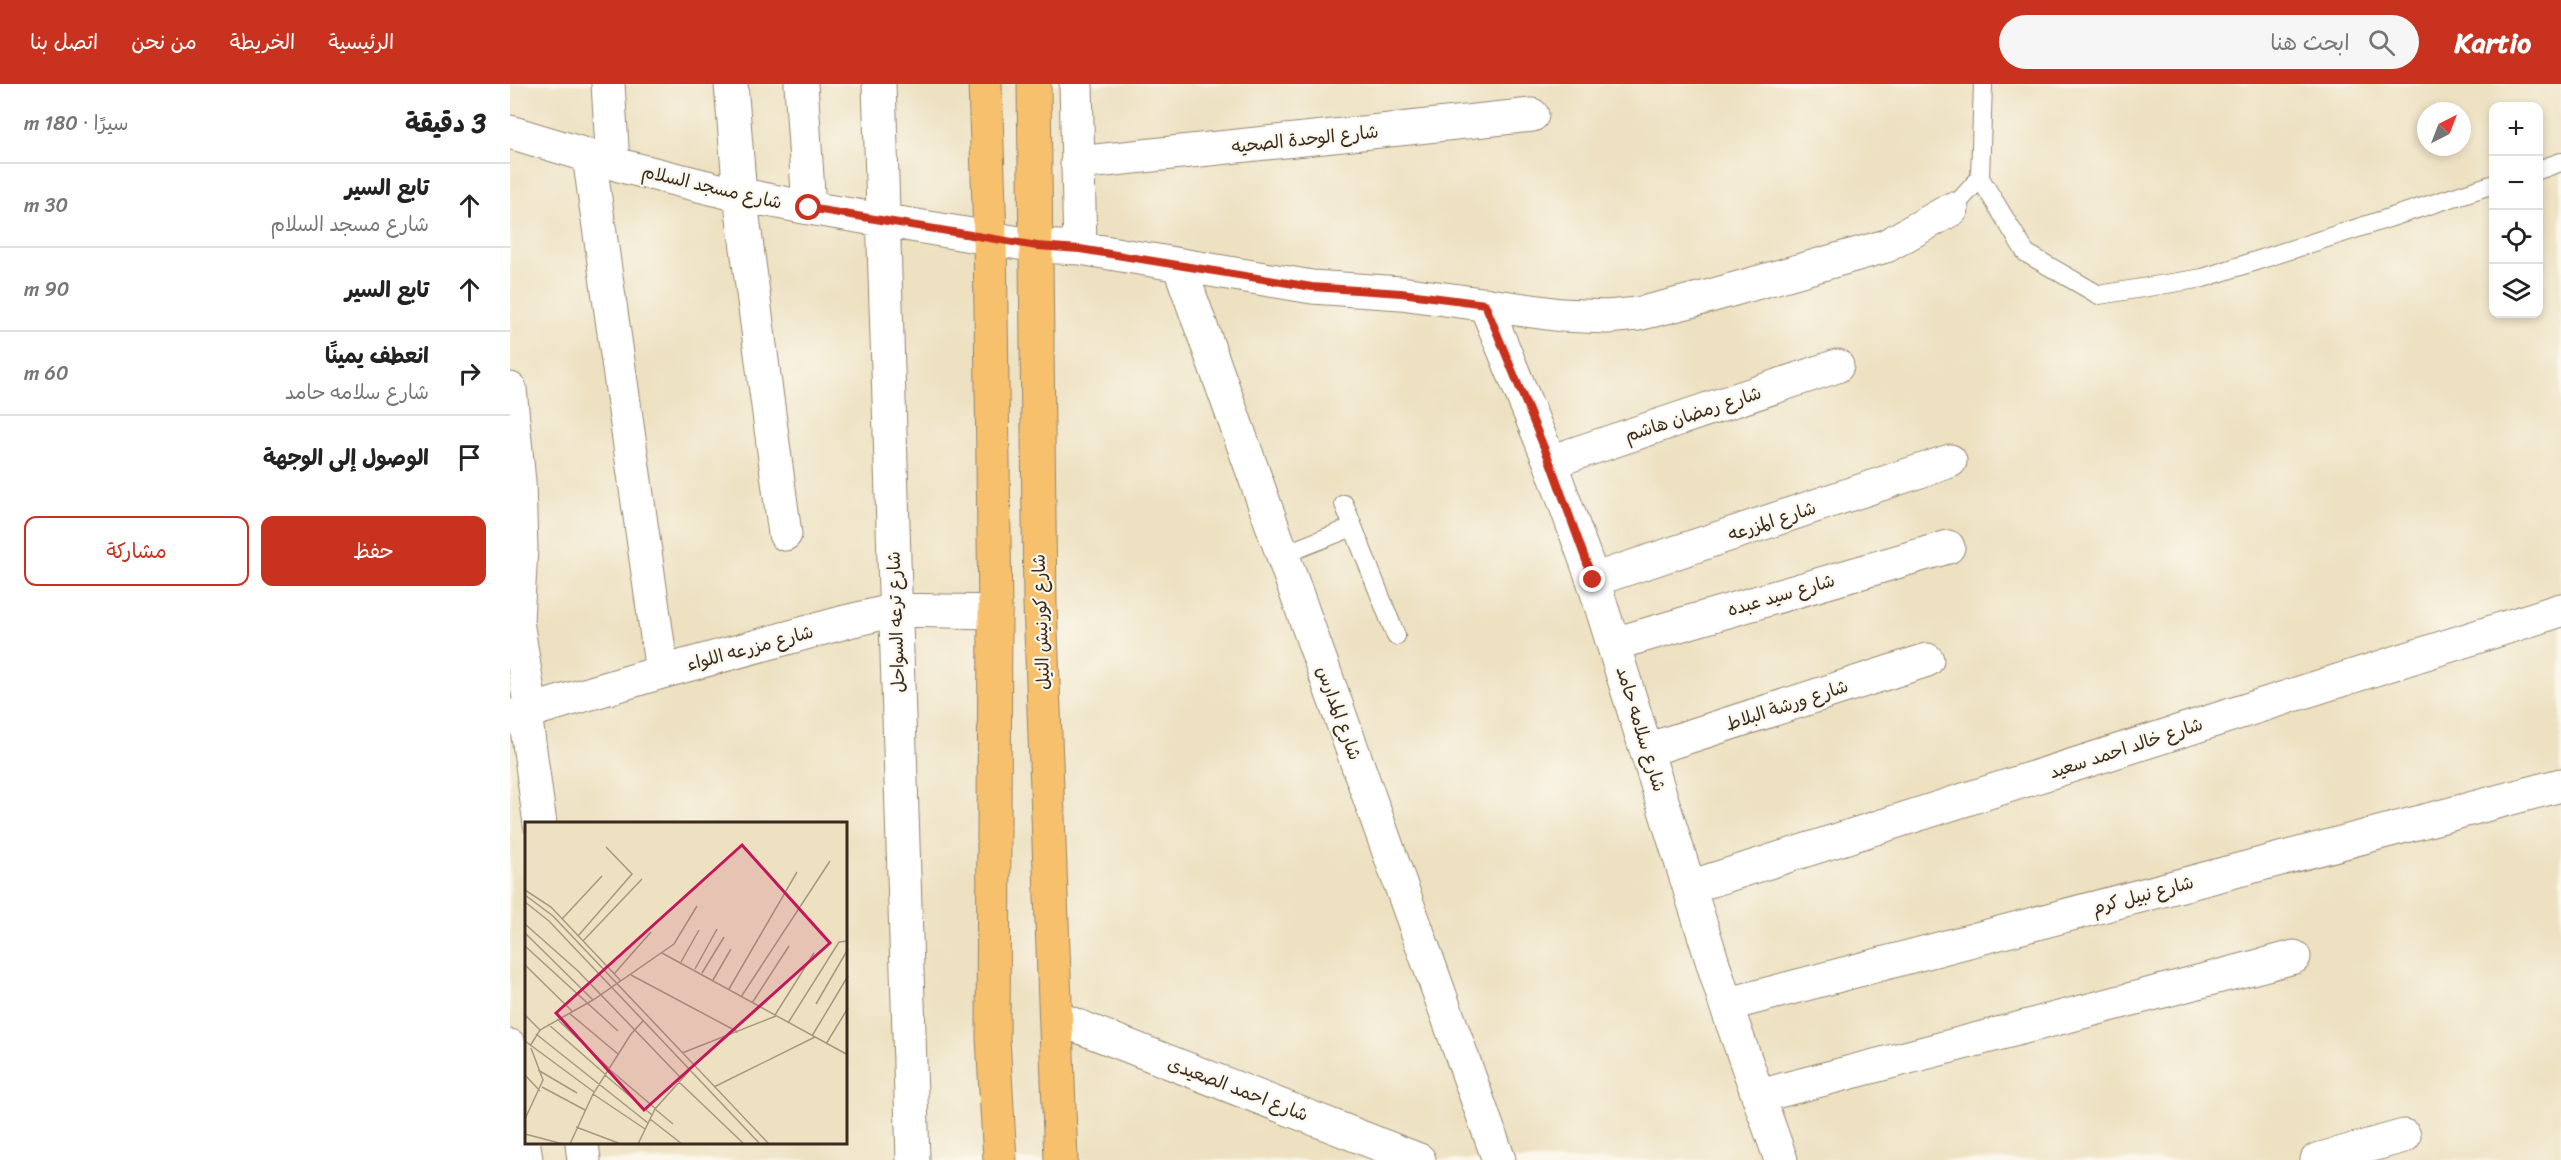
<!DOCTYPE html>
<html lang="ar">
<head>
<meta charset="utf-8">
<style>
  body { margin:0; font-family:Sriracha,"Playpen Sans Arabic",sans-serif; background:#f6f6f6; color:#222; direction:rtl }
  .controls { position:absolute; right:18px; top:18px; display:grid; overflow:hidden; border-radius:12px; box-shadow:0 3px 9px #0003 }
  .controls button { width:54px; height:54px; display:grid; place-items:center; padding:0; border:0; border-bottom:2px solid #e0e0e0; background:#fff; color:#222; font:30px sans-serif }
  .compass { position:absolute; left:1907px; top:18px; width:54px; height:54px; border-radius:50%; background:#fff; box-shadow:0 3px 9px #0003; rotate:42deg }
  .stop { position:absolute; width:18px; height:18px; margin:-14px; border:4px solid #c8321e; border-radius:50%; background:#fff }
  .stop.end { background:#c8321e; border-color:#fff; box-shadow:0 2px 6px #0008 }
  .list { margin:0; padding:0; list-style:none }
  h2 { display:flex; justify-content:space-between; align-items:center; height:78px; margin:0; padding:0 24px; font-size:26px }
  h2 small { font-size:20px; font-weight:400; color:#767676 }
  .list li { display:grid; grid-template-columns:39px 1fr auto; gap:18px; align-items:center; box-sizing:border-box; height:84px; padding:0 24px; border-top:2px solid #e0e0e0 }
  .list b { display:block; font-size:22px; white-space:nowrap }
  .list p { margin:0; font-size:20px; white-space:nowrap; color:#767676 }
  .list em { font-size:20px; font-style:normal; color:#767676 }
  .actions { display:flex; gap:12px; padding:18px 24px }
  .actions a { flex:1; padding:14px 0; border:2px solid #c8321e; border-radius:12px; text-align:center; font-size:21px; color:#c8321e }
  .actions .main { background:#c8321e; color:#fff }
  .icon { flex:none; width:33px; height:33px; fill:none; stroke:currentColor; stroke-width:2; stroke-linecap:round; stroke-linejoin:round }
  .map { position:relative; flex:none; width:2051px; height:1076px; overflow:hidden; direction:ltr }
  header { display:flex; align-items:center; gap:36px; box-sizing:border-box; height:84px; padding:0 30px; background:#c8321e; color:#fff }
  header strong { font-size:28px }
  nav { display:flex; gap:33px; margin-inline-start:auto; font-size:21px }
  .search { width:420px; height:54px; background:#f6f6f6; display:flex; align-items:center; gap:15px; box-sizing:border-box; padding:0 21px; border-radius:33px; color:#767676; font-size:22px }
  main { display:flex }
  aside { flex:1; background:#fff }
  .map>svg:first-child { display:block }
</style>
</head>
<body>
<header>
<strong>Kartio</strong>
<div class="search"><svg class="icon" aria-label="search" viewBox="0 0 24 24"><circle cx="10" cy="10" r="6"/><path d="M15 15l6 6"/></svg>ابحث هنا</div>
<nav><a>الرئيسية</a><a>الخريطة</a><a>من نحن</a><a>اتصل بنا</a></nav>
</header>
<main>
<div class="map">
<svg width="2051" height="1076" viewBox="0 0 2051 1076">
  <rect width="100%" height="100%" fill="#fbf7ec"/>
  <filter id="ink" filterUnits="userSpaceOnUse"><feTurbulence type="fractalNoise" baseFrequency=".0167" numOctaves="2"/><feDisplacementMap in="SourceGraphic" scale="12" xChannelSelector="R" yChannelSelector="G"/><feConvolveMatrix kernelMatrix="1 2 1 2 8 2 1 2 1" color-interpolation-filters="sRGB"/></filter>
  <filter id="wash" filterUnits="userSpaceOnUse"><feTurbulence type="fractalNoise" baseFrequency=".008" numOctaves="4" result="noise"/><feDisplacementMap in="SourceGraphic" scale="24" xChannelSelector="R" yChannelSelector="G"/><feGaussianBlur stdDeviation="1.35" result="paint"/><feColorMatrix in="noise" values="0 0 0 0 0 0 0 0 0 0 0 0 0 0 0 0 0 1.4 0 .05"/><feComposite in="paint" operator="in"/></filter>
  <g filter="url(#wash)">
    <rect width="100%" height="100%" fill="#ede1c1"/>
  </g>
  <g filter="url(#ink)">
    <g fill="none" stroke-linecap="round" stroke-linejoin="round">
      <defs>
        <path id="service" d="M2028,86l23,-8
          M1470,94l46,75 73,42 104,-17 291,-94
          M1442,125l28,-31 3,-94
          M834,420l52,132
          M772,471l71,-28"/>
        <path id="minor" d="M98,0l5,79
          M221,0l9,111 45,339
          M291,0l8,124
          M369,0l34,1076
          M566,0l4,164
          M0,48l116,35 101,25 82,16 228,38 43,2 232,39 89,6 160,22 46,2 31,-3 65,-16 183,-52 66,-37
          M79,72l73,516
          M567,79l455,-48
          M669,181l320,895
          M975,220l65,158 43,118 133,425 55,155
          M0,305l9,93 2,66 -4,73 14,90
          M1040,378l287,-96
          M1083,496l357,-119
          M1104,560l334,-97
          M15,629l15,111
          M0,633l152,-45 187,-51 47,-11 99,2
          M1137,666l280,-90
          M1180,803l871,-277
          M1216,921l835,-220
          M547,934l362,142
          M0,962l16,114
          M1249,1012l535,-139
          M72,1060l2,16
          M1807,1076l87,-24"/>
        <path id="primary" d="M475,0l5,153 5,375 -2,427 7,121
          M524,0l6,520 21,556"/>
      </defs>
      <use href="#service" stroke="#948670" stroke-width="20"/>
      <use href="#minor" stroke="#948670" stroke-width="35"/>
      <use href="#primary" stroke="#948670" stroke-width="35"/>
      <use href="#service" stroke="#fff" stroke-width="18"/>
      <use href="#minor" stroke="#fff" stroke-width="33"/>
      <use href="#primary" stroke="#f7c06c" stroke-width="33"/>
    </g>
  </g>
  <g fill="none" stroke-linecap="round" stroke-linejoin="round" filter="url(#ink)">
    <path stroke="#c8321e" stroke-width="8" d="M299,124l228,38 43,3 232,38 89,6 84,11 65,158 43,118"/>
  </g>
  <g text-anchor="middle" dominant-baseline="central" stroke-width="4.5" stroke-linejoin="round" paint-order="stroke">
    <g font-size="18" fill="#3b2a1e" stroke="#fbf7ec">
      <text transform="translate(795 55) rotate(-6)">شارع الوحدة الصحيه</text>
      <text transform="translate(202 103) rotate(13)">شارع مسجد السلام</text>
      <text transform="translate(1183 330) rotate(-18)">شارع رمضان هاشم</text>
      <text transform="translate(1262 437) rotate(-18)">شارع المزرعه</text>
      <text transform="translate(1271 511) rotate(-16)">شارع سيد عبده</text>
      <text transform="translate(386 538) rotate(-92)">شارع ترعه السواحل</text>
      <text transform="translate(531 538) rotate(-92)">شارع كورنيش النيل</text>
      <text transform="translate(240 564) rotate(-15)">شارع مزرعه اللواء</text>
      <text transform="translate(1277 621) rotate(-18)">شارع ورشة البلاط</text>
      <text transform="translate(829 629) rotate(70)">شارع المدارس</text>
      <text transform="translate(1131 645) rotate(73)">شارع سلامه حامد</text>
      <text transform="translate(1616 664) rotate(-18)">شارع خالد احمد سعيد</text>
      <text transform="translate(1633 811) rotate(-15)">شارع نبيل كرم</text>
      <text transform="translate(728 1005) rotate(21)">شارع احمد الصعيدى</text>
    </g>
  </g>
  <g transform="translate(15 738)">
    <rect width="322" height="322" fill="#ede1c1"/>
    <path fill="none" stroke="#a69880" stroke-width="1.5" d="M0,68l26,17 70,74M0,73l28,21 216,228M0,80l24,19 211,223M37,97l40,-43M0,102l53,47 103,107M0,111l68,67M53,114l54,-62 -26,-27M58,119l59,-62M0,124l93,85M137,131l186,102M156,140l18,-32M0,143l47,46M170,147l22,-40M177,151l22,-36M89,152l37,-42M106,153l107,57M188,158l18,-31M204,167l68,-117M216,175l89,-136M227,181l37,-57M291,182l32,-55M44,191l49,41M0,193l15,15M250,193l39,-62M32,197l52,49M263,201l51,-81 9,-1M23,202l57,50M11,212l112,89M287,214l36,-60M0,219l69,51M301,222l22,-36M5,224l10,-16 53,-30 81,-56 23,-38M157,231l94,-37M84,247l47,40M13,248l39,23M0,253l15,16M80,253l47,40M153,259l66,63M17,265l43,23M189,265l101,-50M68,272l52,35M130,287l18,15M0,297l18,-39 -12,-32M125,297l32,25M51,305l45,17M0,312l38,10M45,322l23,-50 38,-60 12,-13M113,322l17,-35 34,-38"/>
    <path fill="#c2185b" fill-opacity="0.15" stroke="#c2185b" stroke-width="3" d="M217,23l88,98 -186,167 -88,-97z"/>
    <rect width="322" height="322" fill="none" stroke="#3b2a1e" stroke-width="3"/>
  </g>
</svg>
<div class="controls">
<button>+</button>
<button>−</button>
<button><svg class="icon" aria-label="locate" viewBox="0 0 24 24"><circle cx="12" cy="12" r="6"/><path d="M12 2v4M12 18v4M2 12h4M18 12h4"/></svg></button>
<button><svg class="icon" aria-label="layers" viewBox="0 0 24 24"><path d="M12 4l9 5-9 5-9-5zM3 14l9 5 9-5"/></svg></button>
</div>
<svg class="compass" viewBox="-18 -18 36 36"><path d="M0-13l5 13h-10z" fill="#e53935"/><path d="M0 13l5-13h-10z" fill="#767676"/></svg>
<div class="stop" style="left:299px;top:124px"></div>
<div class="stop end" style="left:1083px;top:496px"></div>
</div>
<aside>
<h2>3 دقيقة<small>سيرًا · 180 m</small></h2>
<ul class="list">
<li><svg class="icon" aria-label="ahead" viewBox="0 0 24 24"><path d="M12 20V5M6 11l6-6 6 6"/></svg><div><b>تابع السير</b><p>شارع مسجد السلام</p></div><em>30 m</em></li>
<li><svg class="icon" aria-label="ahead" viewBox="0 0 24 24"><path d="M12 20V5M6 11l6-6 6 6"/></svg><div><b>تابع السير</b></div><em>90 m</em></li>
<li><svg class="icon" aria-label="right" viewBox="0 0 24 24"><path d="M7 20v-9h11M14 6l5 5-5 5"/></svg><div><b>انعطف يمينًا</b><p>شارع سلامه حامد</p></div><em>60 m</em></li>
<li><svg class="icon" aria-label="arrive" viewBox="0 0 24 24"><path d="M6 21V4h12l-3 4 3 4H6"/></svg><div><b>الوصول إلى الوجهة</b></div></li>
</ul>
<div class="actions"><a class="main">حفظ</a><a>مشاركة</a></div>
</aside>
</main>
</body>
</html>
